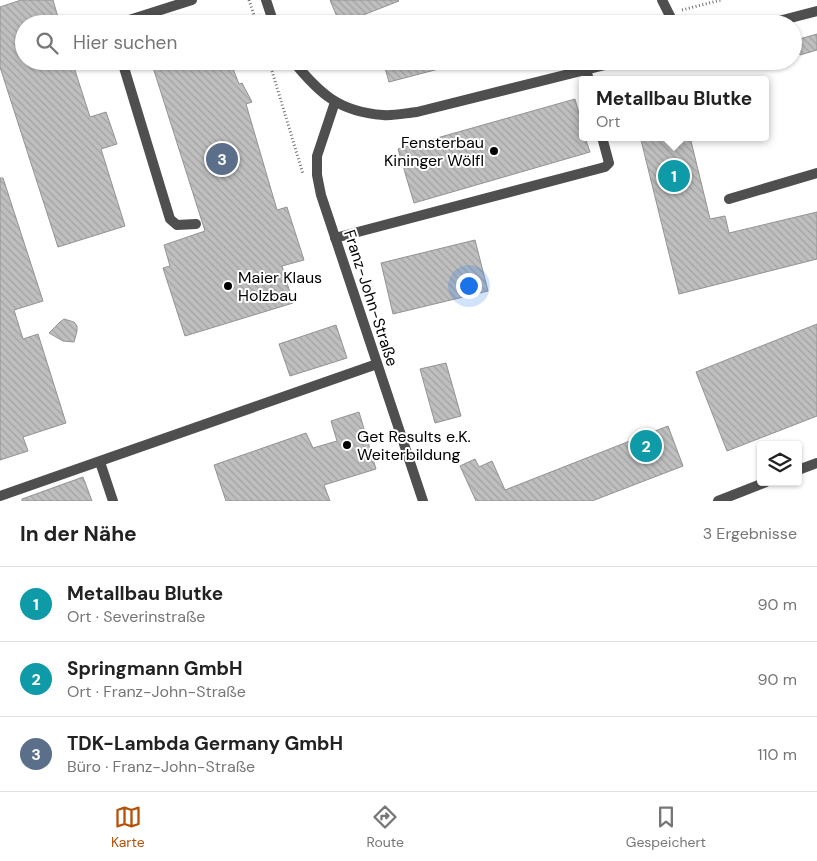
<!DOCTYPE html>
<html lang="de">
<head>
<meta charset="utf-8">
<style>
  body { margin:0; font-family:"DM Sans",sans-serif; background:#f2f2f2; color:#222 }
  .controls { position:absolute; right:15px; bottom:15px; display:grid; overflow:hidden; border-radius:5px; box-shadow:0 1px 4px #0004 }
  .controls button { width:45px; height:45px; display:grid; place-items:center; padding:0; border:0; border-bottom:1px solid #e0e0e0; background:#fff; color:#222; font:25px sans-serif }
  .you { position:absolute; left:468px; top:285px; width:18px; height:18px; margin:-12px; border:4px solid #fff; border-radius:50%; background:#1a73e8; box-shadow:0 0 0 8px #1a73e833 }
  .badge { display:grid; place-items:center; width:32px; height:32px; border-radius:50%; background:#b45309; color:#fff; font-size:16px; font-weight:700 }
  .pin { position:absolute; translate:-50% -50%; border:2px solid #fff; box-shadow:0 1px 5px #0006 }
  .popup { position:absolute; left:579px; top:76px; width:190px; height:65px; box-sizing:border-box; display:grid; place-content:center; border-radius:5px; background:#fff; filter:drop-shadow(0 1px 4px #0005); font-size:16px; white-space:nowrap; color:#767676 }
  .popup b { font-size:19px; color:#222 }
  .popup::after { content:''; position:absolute; left:50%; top:100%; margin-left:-10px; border:10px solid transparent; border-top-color:#fff }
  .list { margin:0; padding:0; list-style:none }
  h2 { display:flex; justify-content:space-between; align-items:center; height:65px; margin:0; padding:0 20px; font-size:21px }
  h2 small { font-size:16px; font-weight:400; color:#767676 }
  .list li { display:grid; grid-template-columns:32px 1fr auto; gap:15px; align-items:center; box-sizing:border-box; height:75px; padding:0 20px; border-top:1px solid #e0e0e0 }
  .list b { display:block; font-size:19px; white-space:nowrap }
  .list p { margin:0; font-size:16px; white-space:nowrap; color:#767676 }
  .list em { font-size:16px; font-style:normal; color:#767676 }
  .icon { flex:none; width:28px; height:28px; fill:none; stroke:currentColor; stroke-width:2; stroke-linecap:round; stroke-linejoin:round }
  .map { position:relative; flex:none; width:817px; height:501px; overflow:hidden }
  .search { position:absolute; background:#fff; box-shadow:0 1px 4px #0004; left:15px; right:15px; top:15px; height:55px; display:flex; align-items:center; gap:12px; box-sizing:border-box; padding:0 18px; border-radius:28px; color:#767676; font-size:19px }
  .sheet { height:290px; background:#fff }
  nav { display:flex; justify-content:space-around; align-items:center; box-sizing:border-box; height:70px; border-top:1px solid #e0e0e0; background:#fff; font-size:14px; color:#767676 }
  nav a { display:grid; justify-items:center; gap:2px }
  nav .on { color:#b45309 }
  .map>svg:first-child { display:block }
</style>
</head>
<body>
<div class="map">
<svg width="817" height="501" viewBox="0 0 817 501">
  <defs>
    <pattern id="building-back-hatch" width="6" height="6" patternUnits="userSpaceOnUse" patternTransform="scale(1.25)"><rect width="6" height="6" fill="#bfbfbf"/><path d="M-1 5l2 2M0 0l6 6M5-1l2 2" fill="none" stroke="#a2a2a2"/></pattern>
  </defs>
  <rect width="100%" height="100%" fill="#fff"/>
  <path fill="url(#building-back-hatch)" stroke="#939393" d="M21,0h32l7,24h-36v37h48l18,56 16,-5 11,32 -16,5 24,77 -67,21 -58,-180v-60z
    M330,0h68l1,1 -59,23z
    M817,34v16l-17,5 -4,-15z
    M151,61h79l9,23 3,-1 10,19 -6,2 31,106 10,-3 17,53 -22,6 11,37 -108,33 -22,-68 7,-2 -6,-21 41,-14z
    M383,61h66l1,5 -61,16z
    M575,99l8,29v9h2l5,15 -176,51 -16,-54z
    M654,137h36l20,82 15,-3 4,17 88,-21v47l-138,35 -38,-154z
    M0,178h3l40,123 -29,9 9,29 15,-5 28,89 -43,14 5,14 -28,9z
    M475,240l13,51 -95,23 -12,-51z
    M64,319l10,3 3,4v5l-3,11 -11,-1 -14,-8 11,-11z
    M817,324v92l-90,35 -31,-79z
    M336,325l11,33 -57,18 -11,-32z
    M446,363l15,53 -26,7 -15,-54z
    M359,412l17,57 -52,16 6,16h-104l-12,-36 92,-32 7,15 24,-7 -6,-20z
    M668,426l15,40 -91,35h-116l-16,-35 15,-7 4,8 13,-6 13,29z
    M83,477l9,24h-70v-2z"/>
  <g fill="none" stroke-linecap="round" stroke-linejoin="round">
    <path stroke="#717171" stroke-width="3" stroke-dasharray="1 2.5" stroke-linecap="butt" d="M249,0l8,24
      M682,10l39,-10
      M269,61l34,113"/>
    <path stroke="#4f4f4f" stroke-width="10" d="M662,0l12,24
      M122,24l4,-3 66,-21
      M122,61l48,158 7,6 19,-1
      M586,70l3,10
      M729,199l88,-26
      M335,238l270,-71 4,-4 -7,-26
      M100,462l13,39
      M0,496l377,-132"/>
    <path stroke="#4f4f4f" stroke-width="10" d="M266,0l8,24
      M767,24l50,-13
      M293,61c26,32 46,51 90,54 11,1 23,-2 34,-3l204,-51
      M335,102l-18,54v19l4,20 102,306
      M798,470l19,-7
      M718,501l48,-19"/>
  </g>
  <g fill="#000" stroke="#fff" stroke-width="2">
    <circle cx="494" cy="151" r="5"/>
    <circle cx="228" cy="286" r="5"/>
    <circle cx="347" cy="445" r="5"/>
  </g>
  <g text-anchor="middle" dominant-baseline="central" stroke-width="4" stroke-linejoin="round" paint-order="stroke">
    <g font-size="16" fill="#000" stroke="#fff" text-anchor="start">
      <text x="484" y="142" text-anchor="end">Fensterbau<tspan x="484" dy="18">Kininger Wölfl</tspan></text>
      <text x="238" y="277">Maier Klaus<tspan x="238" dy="18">Holzbau</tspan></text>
      <text x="357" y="436">Get Results e.K.<tspan x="357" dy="18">Weiterbildung</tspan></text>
    </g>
    <g font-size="16" fill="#000" stroke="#fff">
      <text transform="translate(371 298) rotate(72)">Franz-John-Straße</text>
    </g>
  </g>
</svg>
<div class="controls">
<button><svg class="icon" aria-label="layers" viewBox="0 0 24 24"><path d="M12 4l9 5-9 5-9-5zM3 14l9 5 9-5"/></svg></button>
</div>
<div class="you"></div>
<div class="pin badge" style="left:674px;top:176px;background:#0f9aa8">1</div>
<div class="popup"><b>Metallbau Blutke</b>Ort</div>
<div class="pin badge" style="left:646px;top:446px;background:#0f9aa8">2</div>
<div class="pin badge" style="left:222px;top:159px;background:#5c6f8a">3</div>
<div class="search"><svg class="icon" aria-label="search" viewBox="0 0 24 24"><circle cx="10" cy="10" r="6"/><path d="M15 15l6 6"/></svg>Hier suchen</div>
</div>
<section class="sheet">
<h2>In der Nähe<small>3 Ergebnisse</small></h2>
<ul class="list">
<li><span class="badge" style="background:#0f9aa8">1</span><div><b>Metallbau Blutke</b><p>Ort · Severinstraße</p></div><em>90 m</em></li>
<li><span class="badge" style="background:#0f9aa8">2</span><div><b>Springmann GmbH</b><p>Ort · Franz-John-Straße</p></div><em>90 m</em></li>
<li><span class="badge" style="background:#5c6f8a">3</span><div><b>TDK-Lambda Germany GmbH</b><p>Büro · Franz-John-Straße</p></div><em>110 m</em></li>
</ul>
</section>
<nav>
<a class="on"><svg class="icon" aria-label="map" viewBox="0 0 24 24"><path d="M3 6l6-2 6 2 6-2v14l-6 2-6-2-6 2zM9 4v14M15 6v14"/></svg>Karte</a>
<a><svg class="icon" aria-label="directions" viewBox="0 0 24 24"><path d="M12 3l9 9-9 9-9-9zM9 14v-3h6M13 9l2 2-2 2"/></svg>Route</a>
<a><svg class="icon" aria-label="saved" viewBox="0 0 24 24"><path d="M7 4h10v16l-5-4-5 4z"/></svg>Gespeichert</a>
</nav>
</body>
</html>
